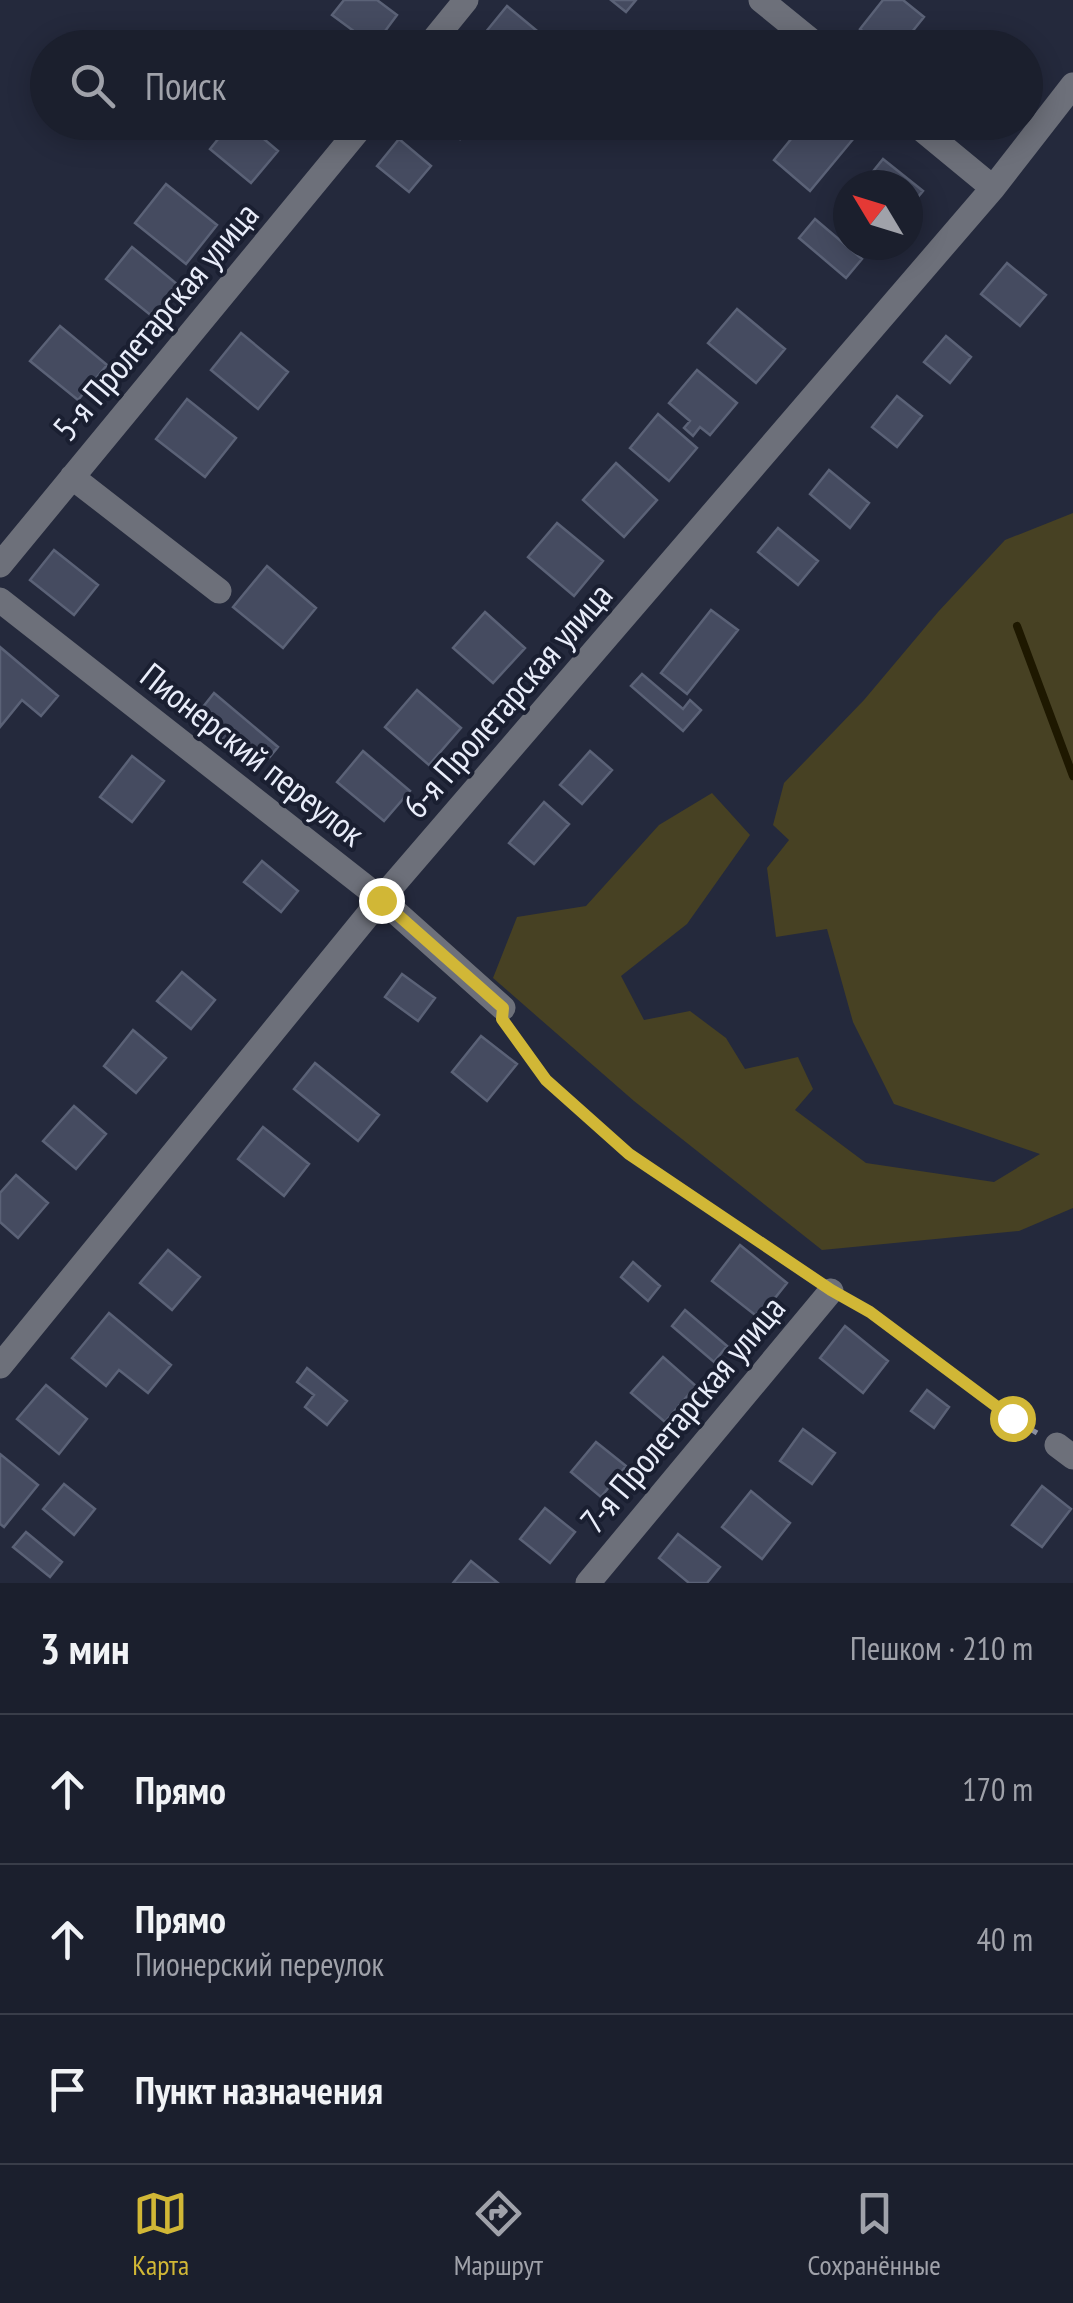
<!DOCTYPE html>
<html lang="ru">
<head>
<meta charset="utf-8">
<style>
  body { margin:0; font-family:"PT Sans Narrow",sans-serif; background:#282c39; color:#f1f3f6 }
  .compass { position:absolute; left:833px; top:170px; width:90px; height:90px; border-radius:50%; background:#1b1f2d; box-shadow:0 5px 25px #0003; rotate:308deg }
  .stop { position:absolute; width:30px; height:30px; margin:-22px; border:8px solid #d1b736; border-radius:50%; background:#fff }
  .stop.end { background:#d1b736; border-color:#fff; box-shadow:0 2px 10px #0008 }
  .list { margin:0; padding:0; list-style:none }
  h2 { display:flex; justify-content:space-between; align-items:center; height:130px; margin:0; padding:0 40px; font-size:42px }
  h2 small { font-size:32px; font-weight:400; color:#a0a2aa }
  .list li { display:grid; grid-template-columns:65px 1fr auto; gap:30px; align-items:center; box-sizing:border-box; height:150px; padding:0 40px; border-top:2px solid #393d49 }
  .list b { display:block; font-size:38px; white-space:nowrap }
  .list p { margin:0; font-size:32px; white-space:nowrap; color:#a0a2aa }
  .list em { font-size:32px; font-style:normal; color:#a0a2aa }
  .icon { flex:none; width:55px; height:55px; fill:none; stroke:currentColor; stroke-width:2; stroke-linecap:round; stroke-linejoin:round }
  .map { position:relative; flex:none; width:1073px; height:1583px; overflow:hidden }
  .search { position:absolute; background:#1b1f2d; box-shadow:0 5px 25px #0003; left:30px; right:30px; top:30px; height:110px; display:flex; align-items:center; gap:25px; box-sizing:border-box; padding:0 35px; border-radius:55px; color:#a0a2aa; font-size:38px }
  .sheet { height:580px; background:#1b1f2d }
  nav { display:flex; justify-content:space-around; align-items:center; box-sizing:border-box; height:140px; border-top:2px solid #393d49; background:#1b1f2d; font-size:28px; color:#a0a2aa }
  nav a { display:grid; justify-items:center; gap:5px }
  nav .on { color:#d1b736 }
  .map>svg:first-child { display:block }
</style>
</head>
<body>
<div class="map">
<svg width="1073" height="1583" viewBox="0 0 1073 1583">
  <rect width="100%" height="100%" fill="#24293c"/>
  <path fill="#474123" d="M1073,513v695l-54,23 -197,19 -188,-149 -141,-123 24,-61 69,-11 73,-81 53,-32 38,42 -63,89 -66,52 23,44 46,-9 36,27 19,31 53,-12 15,32 -18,21 71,53 128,19 46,-28 -146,-50 -41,-82 -26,-93 -51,8 -9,-69 22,-28 -16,-15 11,-42 80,-83 74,-88 67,-72z"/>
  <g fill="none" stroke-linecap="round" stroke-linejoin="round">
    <path stroke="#1e1800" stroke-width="8" d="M1017,626l56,150"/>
  </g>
  <path fill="#454b60" stroke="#5b6277" stroke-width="2.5" d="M344,0h33l20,15 -23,31 -42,-31z
    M611,0h25l-10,12z
    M883,0h20l21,17 -25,31h-17l-22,-19z
    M507,6l41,34 -7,8h-51l-10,-9z
    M232,122h12l34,29 -27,32 -41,-34z
    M441,122h33l-14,17z
    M755,122h21l-8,11z
    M805,122h29l20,16 -44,53 -36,-31z
    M399,139l32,27 -22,26 -32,-26z
    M883,159l40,32 -15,18v-24h-46z
    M166,184l51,41 -31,39 -51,-41z
    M815,219l47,40 -16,19 -47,-40z
    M132,247l46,38 -25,32 -47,-38z
    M1007,263l39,32 -26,31 -39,-32z
    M737,309l48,40 -29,34 -48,-40z
    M60,326l47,39 -29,35 -48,-39z
    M241,333l47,39 -30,37 -47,-39z
    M946,336l25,21 -21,26 -26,-21z
    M697,370l40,33 -27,32 -10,-8 -7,9 -9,-8 6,-7 -21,-18z
    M897,396l25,20 -25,31 -25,-20z
    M187,399l49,39 -31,39 -49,-38z
    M658,414l39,34 -28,33 -39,-33z
    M616,463l41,37 -33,37 -41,-37z
    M829,470l40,33 -19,25 -40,-34z
    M557,523l46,38 -29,35 -46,-39z
    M778,528l40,33 -20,24 -40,-33z
    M54,550l44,35 -24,30 -44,-35z
    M267,566l49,42 -33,40 -50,-41z
    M711,610l27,20 -51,64 -26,-21z
    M485,612l40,36 -32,35 -40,-35z
    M0,647l58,49 -17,20 -19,-16 -22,27z
    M642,674l41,35 7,-9 11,10 -18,21 -52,-45z
    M417,690l44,38 -32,37 -44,-38z
    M214,693l64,54 -19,23 -64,-53z
    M363,751l47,40 -26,30 -47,-39z
    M590,751l22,19 -30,34 -22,-19z
    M132,756l32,25 -32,41 -32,-25z
    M544,802l25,22 -35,40 -25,-21z
    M262,861l36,30 -17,21 -37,-30z
    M182,972l33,28 -24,29 -34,-28z
    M402,974l33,24 -17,23 -33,-24z
    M133,1030l33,28 -30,35 -32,-27z
    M481,1036l36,28 -30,37 -35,-29z
    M315,1063l64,52 -21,26 -64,-52z
    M74,1106l32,28 -30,35 -33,-28z
    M263,1127l46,37 -25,32 -46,-37z
    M16,1175l32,28 -30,35 -18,-16v-29z
    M740,1245l47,38 -28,35 -47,-37z
    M168,1250l32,27 -28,33 -32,-27z
    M633,1262l27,24 -12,15 -27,-24z
    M685,1310l42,36 -13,16 -42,-36z
    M109,1313l62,52 -23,28 -29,-23 -13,16 -34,-28z
    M845,1326l43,35 -25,32 -43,-35z
    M663,1357l33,29 -31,36 -34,-29z
    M307,1368l40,33 -20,24 -22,-18 9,-12 -17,-13z
    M46,1385l41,34 -28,35 -42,-35z
    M927,1390l22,17 -15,21 -23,-17z
    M803,1429l32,24 -23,31 -32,-23z
    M596,1442l30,24 -25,31 -30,-25z
    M0,1454l38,31 -34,42 -4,-3z
    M64,1484l31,25 -21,26 -31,-26z
    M1042,1486l29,23 -29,38 -30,-22z
    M751,1491l39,32 -28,36 -40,-32z
    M545,1508l30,24 -25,31 -30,-24z
    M26,1532l36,30 -12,15 -37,-30z
    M678,1534l42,33 -13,16h-18l-30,-25z
    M471,1561l27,22h-45z"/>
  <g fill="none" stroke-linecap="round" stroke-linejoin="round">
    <path stroke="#8b8f9f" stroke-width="5" stroke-dasharray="8 8" stroke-linecap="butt" d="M509,1029l37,52 83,73 182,122
      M850,1301l20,11 142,106 25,15"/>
    <path stroke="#6d707a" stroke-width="25" d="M761,0l59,48
      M427,48l39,-48
      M913,122l80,66
      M72,477l147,114
      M0,565l365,-443
      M0,600l381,299 122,109
      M0,1366l381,-467 612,-711 80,-103
      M1057,1445l16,12
      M588,1583l243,-292"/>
  </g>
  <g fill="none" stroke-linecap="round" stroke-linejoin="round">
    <path stroke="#d1b736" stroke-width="12" d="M381,900l122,108 -1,11 44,61 83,74 202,136 39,22 142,106"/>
  </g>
  <g text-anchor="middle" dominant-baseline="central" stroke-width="8" stroke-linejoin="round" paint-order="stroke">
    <g font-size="35" fill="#e9edfa" stroke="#1a1f31">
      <text transform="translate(155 321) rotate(-50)">5-я Пролетарская улица</text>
      <text transform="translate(507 700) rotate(-49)">6-я Пролетарская улица</text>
      <text transform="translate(253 754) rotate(38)">Пионерский переулок</text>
      <text transform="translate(682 1414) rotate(-50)">7-я Пролетарская улица</text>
    </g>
  </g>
</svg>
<svg class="compass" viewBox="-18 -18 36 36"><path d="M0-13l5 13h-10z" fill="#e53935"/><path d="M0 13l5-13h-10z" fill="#a0a2aa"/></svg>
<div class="stop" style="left:1012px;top:1418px"></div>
<div class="stop end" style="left:381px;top:900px"></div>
<div class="search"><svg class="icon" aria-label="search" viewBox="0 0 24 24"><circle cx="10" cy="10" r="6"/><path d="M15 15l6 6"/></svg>Поиск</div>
</div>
<section class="sheet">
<h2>3 мин<small>Пешком · 210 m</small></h2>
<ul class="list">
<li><svg class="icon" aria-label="ahead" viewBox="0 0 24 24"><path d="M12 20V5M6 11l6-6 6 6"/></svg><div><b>Прямо</b></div><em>170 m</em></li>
<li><svg class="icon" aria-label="ahead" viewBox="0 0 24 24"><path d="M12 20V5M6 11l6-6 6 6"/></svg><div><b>Прямо</b><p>Пионерский переулок</p></div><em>40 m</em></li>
<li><svg class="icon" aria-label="arrive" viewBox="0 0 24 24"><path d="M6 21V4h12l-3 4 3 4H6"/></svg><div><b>Пункт назначения</b></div></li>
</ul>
</section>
<nav>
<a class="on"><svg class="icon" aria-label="map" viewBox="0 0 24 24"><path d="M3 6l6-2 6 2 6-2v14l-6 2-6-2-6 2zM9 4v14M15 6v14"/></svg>Карта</a>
<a><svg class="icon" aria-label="directions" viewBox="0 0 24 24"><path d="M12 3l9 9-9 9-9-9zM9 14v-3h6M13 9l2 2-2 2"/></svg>Маршрут</a>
<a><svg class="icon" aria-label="saved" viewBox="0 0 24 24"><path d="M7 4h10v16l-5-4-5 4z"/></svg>Сохранённые</a>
</nav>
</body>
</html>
